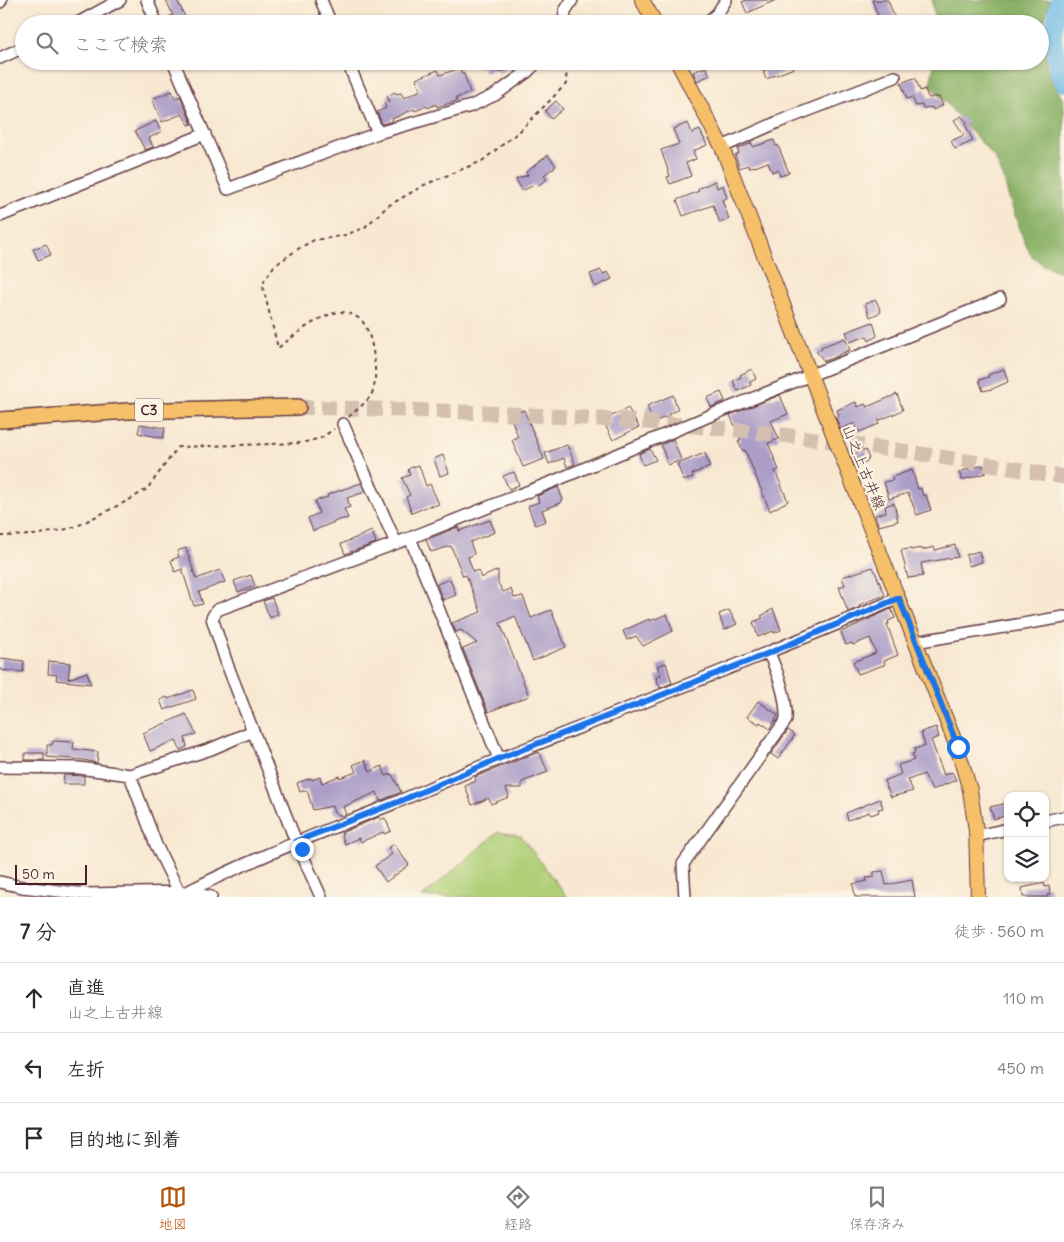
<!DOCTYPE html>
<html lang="ja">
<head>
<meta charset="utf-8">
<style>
  body { margin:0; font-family:Delius,"Klee One",sans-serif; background:#f7f7f7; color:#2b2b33 }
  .controls { position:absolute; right:15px; bottom:15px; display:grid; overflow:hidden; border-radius:10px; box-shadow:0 1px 4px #0004 }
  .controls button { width:45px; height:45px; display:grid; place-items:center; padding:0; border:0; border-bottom:1px solid #e1e1e2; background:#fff; color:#2b2b33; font:25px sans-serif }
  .scale { position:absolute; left:15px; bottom:12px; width:72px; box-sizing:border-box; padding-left:5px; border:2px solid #4a1f2b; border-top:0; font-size:14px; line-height:18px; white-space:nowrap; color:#4a1f2b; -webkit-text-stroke:4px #fcf5e5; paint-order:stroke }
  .stop { position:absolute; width:15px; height:15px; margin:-11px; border:4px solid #1a73e8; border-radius:50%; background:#fff }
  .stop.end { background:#1a73e8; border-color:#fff; box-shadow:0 1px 5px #0008 }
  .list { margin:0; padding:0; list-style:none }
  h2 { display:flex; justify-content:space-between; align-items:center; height:65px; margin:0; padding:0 20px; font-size:21px }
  h2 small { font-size:16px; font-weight:400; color:#7c7c81 }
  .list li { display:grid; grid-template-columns:32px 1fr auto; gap:15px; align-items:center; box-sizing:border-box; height:70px; padding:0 20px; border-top:1px solid #e1e1e2 }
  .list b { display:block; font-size:19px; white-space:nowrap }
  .list p { margin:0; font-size:16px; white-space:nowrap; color:#7c7c81 }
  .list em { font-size:16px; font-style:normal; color:#7c7c81 }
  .icon { flex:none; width:28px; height:28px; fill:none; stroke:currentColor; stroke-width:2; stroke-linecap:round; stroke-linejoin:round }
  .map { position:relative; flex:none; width:1064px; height:897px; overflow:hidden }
  .search { position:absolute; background:#fff; box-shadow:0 1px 4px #0004; left:15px; right:15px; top:15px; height:55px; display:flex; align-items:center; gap:12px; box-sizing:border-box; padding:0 18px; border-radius:28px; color:#7c7c81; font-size:19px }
  .sheet { height:275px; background:#fff }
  nav { display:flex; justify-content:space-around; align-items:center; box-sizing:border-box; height:70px; border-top:1px solid #e1e1e2; background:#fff; font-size:14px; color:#7c7c81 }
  nav a { display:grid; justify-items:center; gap:2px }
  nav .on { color:#b45309 }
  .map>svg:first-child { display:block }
</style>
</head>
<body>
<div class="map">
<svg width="1064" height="897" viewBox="0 0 1064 897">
  <rect width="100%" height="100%" fill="#fcf5e5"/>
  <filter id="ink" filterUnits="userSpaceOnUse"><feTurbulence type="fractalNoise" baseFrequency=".02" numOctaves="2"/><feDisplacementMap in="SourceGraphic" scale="10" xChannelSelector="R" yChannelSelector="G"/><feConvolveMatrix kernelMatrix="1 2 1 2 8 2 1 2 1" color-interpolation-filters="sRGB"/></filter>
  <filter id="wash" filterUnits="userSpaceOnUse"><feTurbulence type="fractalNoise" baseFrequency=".0096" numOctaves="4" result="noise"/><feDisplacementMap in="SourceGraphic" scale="20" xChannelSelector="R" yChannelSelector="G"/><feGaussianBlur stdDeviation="1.12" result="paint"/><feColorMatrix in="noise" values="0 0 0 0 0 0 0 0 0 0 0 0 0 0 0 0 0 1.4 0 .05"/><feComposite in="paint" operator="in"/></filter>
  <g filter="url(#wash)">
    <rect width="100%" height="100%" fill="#f8e8d1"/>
    <path fill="#afcf77" stroke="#7c7751" d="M498,832l23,4 46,61h-145z"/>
    <path fill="#8bb268" stroke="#6a684a" d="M932,0h118l-7,26 4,43 17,33v171l-21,-8 -12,-10 -7,-14 -16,-46 -4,-16 -9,-21 -65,-73 5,-24h105v-37h-105z"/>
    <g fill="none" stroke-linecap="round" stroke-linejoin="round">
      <path stroke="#6cbbe7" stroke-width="18" d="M1059,0l-6,35 5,36 6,12"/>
    </g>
    <g id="blocks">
      <path fill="#ab9dc8" d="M166,0h11l10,21 -5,3h-12l-2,-7 5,-2z
        M747,0h29l-29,13 -5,-11z
        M872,0h16l9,24h-16z
        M481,61h37l-19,12 -3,-5 -11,5z
        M787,61h4l3,7 -28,11 -3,-8z
        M706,67l4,8 -13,6 -4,-9z
        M460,68l2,6h2l6,19 -14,5 1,3 -20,6 -1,-3 -8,4 -1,-2 -12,5 -1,-2 -22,10 1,2 -11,3 -5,-12 9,-4 -2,-5 5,-2 -2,-5 8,-4 1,2 5,-1 3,5 17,-8 -5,-11 22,-9 2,5z
        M914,78l2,1 4,12 5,-2 3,8 2,1 6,-2v2l3,-1 4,8 -10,5 -1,-3 -3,1 -1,-1 -5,2 -1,-4 -6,1 -4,-9 -5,2 -6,-16z
        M172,91l3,8 5,-3 12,28 -3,1 -7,-11 -20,8 -10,-23z
        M556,101l7,8 -12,10 -6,-8z
        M961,116l7,7 -3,1 8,17 -18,8 -4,-8 13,-6 -10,-15z
        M156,121l5,11 -12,6 4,9 -8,3 -10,-19z
        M688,123l4,10 8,-3 7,15 -14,6 3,8 -10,4 5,13 -21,8 -3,-7 3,-1 -9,-26 18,-6 -6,-15z
        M774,140l2,6 2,-1 11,28 -9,3 -2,-6 -6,2 -4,-10 -13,5v-1l-6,2 -1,-3 -8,3 -5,-13 4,-2 -2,-4 15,-6 1,4z
        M548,155l8,11 -12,9 3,4 -11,8 -2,-2 -12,6 -6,-12 12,-4 -2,-3z
        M715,181l2,7 6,-3 4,13 -5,2 7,19 -9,4 -7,-18 -30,11 -6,-16 22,-9 -1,-2z
        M46,244l5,11 -13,5 -5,-11z
        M601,270l2,4 5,-2 4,7 -17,8 -5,-13z
        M876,300l5,12 -11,5 -5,-13z
        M873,322l4,14 -8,5 -2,-5 -17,6 -4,-10z
        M845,338l5,12 -12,5v1l-14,5 -8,-10 6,-2 -1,-2z
        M752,369l4,10 -6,3 1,3 -13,6 -5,-10 8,-4 -1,-2z
        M1004,369l4,13 -16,7 -9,2 -4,-11 10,-3 -1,-2z
        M721,392l4,9 -14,6 -4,-9z
        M897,394l6,16 -25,11 1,3 -20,8 -4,-9 -15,6 -4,-11 3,-2 -2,-6 19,-8 2,5 7,-3 2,3z
        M673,395l5,15 -10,4 1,2 -16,6 -6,-16z
        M780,395l8,19 -17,7 8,18 -11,4 11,27 -4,1 13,30 -18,10 -25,-61 -2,1 -5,-10 3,-1 -11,-25z
        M628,408l11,19 -26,13 -8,-15 5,-3 -2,-4z
        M524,410l20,49 -21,8 -11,-27 6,-3 -8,-22z
        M140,424l25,4 -2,10 -25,-5z
        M673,439l8,21 -13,5 -7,-20z
        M567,445l8,19 -8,3 -3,-9 -15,6 -4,-11z
        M650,449l6,11 -13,5 -4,-11z
        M866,450l3,9 -2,1 1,1 -13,5 -4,-11z
        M705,453l5,14 -18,7 1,3 -9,4 -7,-17z
        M443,455l6,18 -9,3 -6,-17z
        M419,465l7,21 4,-2 9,20 -8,3v-2l-19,8 -6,-16 4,-2 -8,-17 8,-3 -2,-5 2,-2z
        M983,465l3,8 -24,7 -3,-8z
        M912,470l6,19 3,-1 2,8 3,-1 5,15 -14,5 -9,-22 -19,6 -5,-17 9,-2 -1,-3z
        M514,472l5,13 -10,4 -6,-13z
        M361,483l4,9 -18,6 3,9 -6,2 4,9 -9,2 -26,11 -5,-13 11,-5 -4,-12 13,-4 -1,-2z
        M558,487l5,13 -2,1v2l-19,7 4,11 -11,4 -7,-19 11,-4 -2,-6z
        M894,503l4,18 -19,5 -4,-11 11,-3 -1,-6z
        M490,520l5,12 -25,10 4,11 -1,2 -5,2 5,15 5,-2 3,8 17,-8v13l5,9 8,-3 3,9 9,-2 8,22 20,-8 15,37 -33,14 -18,-45 -15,7 29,73 -41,16 -25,-63 14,-6 -16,-13 -5,2 -4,-9 29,-11 -15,-37 -3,1 -12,-30 -20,6 -5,-12 32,-13 1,4z
        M372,531l4,12 -31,11 -4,-10z
        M955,545l3,12 -37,6 2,13 -15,2 -7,-28 10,-1v1l10,-2 1,2 12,-3 1,3z
        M186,548l10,31 24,-9 5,12 -26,10 4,12 -9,2 -12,-37 -7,3 -4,-12 8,-3 -2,-6z
        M979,551l3,11 -13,4 -3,-11z
        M873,567l12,28 -26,10 1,2 -12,5 -9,-25 6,-2 -3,-8z
        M251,575l4,11 -17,6 -4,-11z
        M450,579l6,16 -13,5 -6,-16z
        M272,598l6,16 -8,4 -7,-17z
        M773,609l8,21 -7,3 -1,-2 -15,6 -5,-15 10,-4 -2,-2z
        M891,609l4,9 -7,3 1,3h-2l11,31 -14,6 1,2 -1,2 -26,9 -5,-12 23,-9 -6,-15 -17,7 -1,-2 -6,2 -5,-13z
        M729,610l8,14 -13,6 -5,-16z
        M667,614l6,17 -30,15 -7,-10 -9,4 -4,-9 26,-12 1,2z
        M1,658l23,3 -1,11 -23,-2z
        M49,661l21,2 -2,16 19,-7 4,12 -35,-4 1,-5 -9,-1z
        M666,663l6,20 -12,5 -4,-11 5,-2 -4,-9z
        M193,690l3,9 -32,11 -4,-10 7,-3 1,2z
        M758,701l20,14 -8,14 -10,-7 -1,2 -12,-7z
        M186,714l10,20 -11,4 2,9 -7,3 -4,-10 -26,11 -7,-18z
        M936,727l3,10 -8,3 13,35 8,-3 4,8 -24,10 -8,-16 -16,6 5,11 -22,6 -7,-16 17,-7 -3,-9 16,-5 -2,-6 3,-1 -1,-4 11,-3 -4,-14z
        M788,730l7,5 -17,24 -7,-5z
        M53,741l21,1 -1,7 25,3 -1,11 -13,-3 -37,-3v-12h5z
        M539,752l9,20 -26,10v6h-16l3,9 -18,7 -2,-6 -17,7 -7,-19 11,-5 -1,-4z
        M25,753h19v7h-19z
        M365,760l5,12 12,-6 4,10 6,-2 9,18 -21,9 -3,-9 -34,15 3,7 -3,2 -9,-3 -2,-7 -19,4 -6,-20 -7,2 -3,-9 14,-5 1,2 8,-3 2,6 17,-7 1,2 16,-6 -3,-7z
        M64,775l20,1v8h-21z
        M880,799l3,9 -5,1 1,3 -8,3 -2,-3 -21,8 -2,-7z
        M1008,803v12l-14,4 -4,-12z
        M379,817l1,3 5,-2 6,13 -7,3 -1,-2 -22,10 -2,-4 -14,6 -4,-11z
        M394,844l15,21 -23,17 -11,-16 17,-12 -4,-6z
        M883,871l3,14 26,-5 3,17h-60l-2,-13 14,-3 -1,-3 8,-1v-5z
        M1044,883l1,4 4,-1 1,8 -3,1 1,2h-25l-1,-9z"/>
    </g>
  </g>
  <g filter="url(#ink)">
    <use href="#blocks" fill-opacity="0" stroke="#643d44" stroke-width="1"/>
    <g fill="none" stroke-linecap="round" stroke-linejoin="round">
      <path stroke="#d5c0b0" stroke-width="15" stroke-dasharray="15 8" stroke-linecap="butt" d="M298,407c158,4 317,9 475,27 98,11 194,27 291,43"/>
      <defs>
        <path id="minor" d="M147,0l10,24
          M321,0l10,24
          M0,2l1,-2
          M76,24l44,-24
          M564,24l1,-13 7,-11
          M705,24l12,-10 9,-14
          M0,58l24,-11
          M173,61l55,128 150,-56 93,-27 24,-11 32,-23 11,-11
          M347,61l31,72
          M722,147l56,-25 117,-45
          M0,216l205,-82
          M343,424l53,119
          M410,538l89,221
          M915,642l149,-25
          M0,767l79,1 51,7 81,-26 42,-18
          M130,775l26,70 23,47
          M1045,821l19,-4
          M976,836l32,-7
          M0,882l22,5 64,7 101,-2 24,5
          M187,892c68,-35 139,-61 210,-90 33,-14 66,-29 100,-42 134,-53 269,-105 402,-162
          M321,897l-28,-63 -66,-170 -15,-46 5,-8 193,-72 142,-56 162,-68 286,-115
          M685,897l-2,-33 103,-144c1,-23 -8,-46 -17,-67"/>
        <path id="major" d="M642,0l14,24
          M677,61l45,86 117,302 118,298 13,43 6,41 2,66"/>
        <path id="highway" d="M0,420l128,-9 170,-4"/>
      </defs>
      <use href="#minor" stroke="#643d44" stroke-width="14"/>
      <use href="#major" stroke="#643d44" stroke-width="16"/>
      <use href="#highway" stroke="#643d44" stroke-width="18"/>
      <path stroke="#643d44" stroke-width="2" stroke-dasharray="4 4" stroke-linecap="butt" d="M349,417c7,-7 17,-14 22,-22 9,-14 2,-62 -9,-74 -5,-5 -14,-9 -21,-9 -20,1 -47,24 -63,36l-15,-61 1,-6 10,-15 24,-17 16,-9 28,-4 22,-8 24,-22 36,-21 58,-24 39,-31 45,-46 1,-23
        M0,536l34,-1 29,-5 14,-4 52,-26 18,-11 31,-42 123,-4 20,-5 13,-9"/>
      <use href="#minor" stroke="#fff" stroke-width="11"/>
      <use href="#major" stroke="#f6c06b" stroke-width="14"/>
      <use href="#highway" stroke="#f6c06b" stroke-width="15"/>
    </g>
  </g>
  <g fill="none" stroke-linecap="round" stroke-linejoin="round" filter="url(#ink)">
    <path stroke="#1a73e8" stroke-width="6" d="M302,849l-5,-8 101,-39 100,-43 271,-106 130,-55 59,149"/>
  </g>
  <g text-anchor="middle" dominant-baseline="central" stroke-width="4.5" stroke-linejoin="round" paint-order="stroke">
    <rect fill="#fcf5e5" stroke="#7f5f63" stroke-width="1" x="135" y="398.5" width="28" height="23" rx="4"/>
    <g font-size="14" font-weight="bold" fill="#4a1f2b">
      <text x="149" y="410">C3</text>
    </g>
    <g font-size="15" fill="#4a1f2b" stroke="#fcf5e5">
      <text transform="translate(864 467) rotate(68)">山之上古井線</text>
    </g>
  </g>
</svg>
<div class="controls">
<button><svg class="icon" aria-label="locate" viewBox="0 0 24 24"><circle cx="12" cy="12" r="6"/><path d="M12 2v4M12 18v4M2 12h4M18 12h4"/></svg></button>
<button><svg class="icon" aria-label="layers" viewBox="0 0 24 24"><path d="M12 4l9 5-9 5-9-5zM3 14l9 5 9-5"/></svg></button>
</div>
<div class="scale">50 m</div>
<div class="stop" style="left:958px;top:747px"></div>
<div class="stop end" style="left:302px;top:849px"></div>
<div class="search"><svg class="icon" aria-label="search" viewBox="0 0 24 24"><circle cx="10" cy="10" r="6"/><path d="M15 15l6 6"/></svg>ここで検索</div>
</div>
<section class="sheet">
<h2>7 分<small>徒歩 · 560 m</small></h2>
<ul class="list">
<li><svg class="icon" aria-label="ahead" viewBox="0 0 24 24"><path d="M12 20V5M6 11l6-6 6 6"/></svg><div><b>直進</b><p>山之上古井線</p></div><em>110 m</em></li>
<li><svg class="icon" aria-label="left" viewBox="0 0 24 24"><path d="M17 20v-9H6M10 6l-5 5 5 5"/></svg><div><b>左折</b></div><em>450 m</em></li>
<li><svg class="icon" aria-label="arrive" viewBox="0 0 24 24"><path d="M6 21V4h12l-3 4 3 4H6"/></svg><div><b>目的地に到着</b></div></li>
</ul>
</section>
<nav>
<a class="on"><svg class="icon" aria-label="map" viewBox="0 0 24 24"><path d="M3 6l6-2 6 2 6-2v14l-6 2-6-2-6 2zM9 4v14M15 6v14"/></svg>地図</a>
<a><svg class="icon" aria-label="directions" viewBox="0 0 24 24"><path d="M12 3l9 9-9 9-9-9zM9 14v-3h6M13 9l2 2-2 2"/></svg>経路</a>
<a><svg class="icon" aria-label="saved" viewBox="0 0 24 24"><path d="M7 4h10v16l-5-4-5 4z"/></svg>保存済み</a>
</nav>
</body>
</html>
